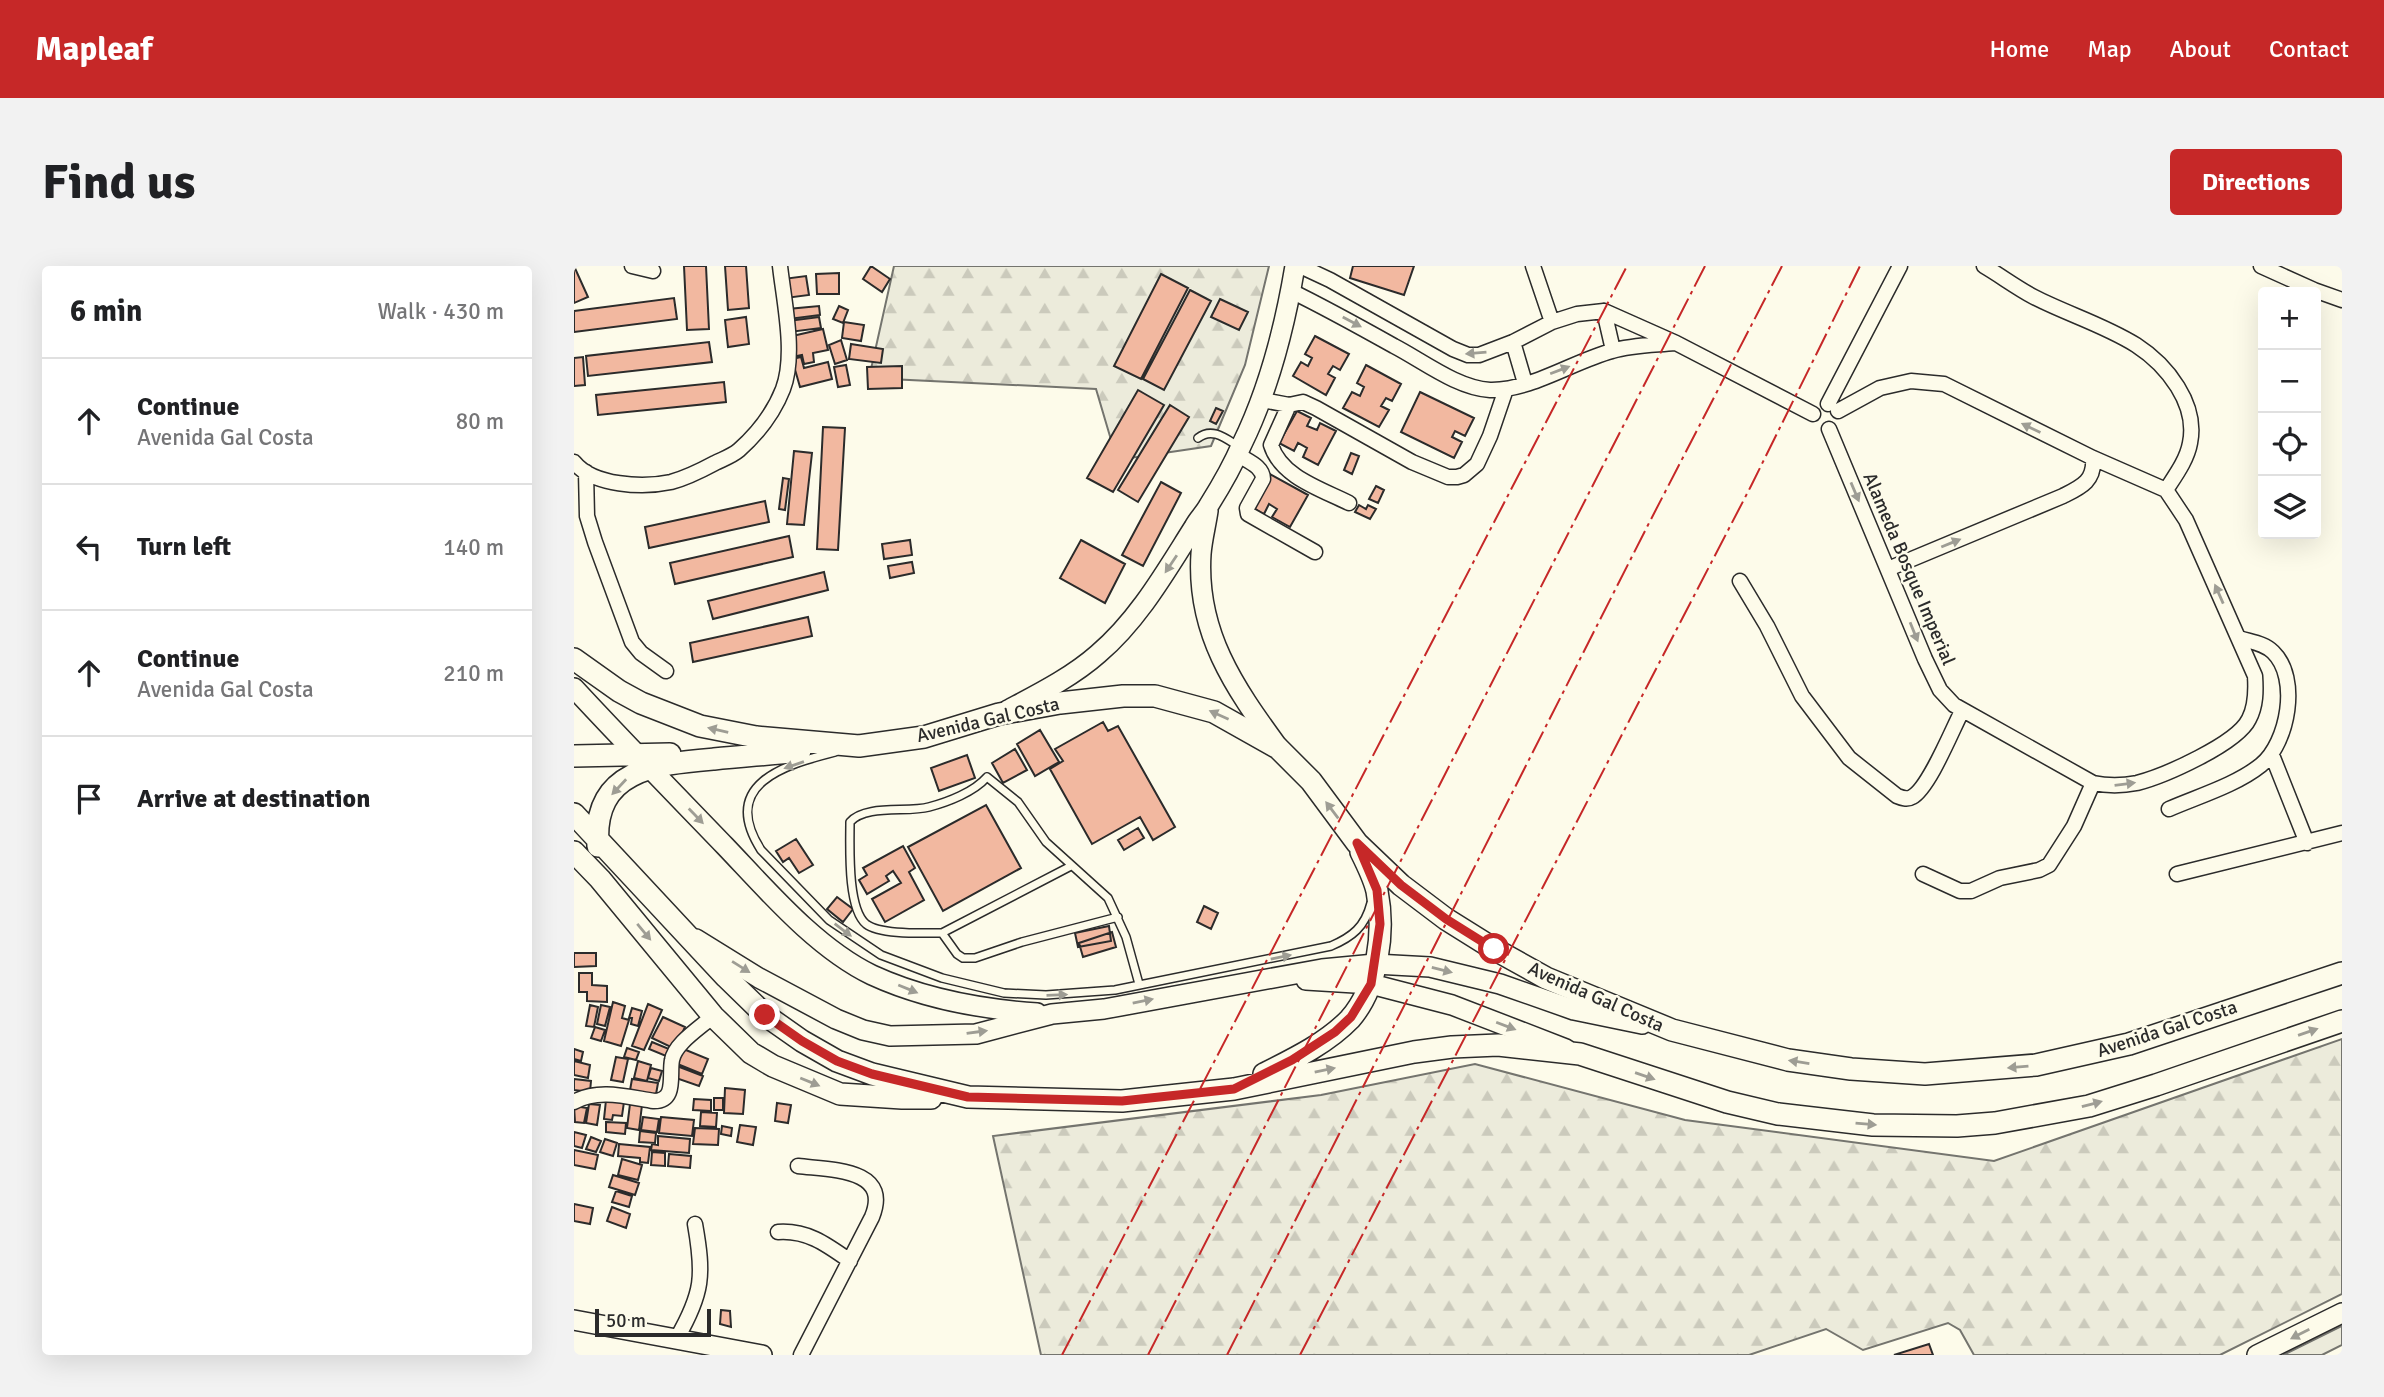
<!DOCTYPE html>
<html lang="en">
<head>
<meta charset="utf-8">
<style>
  body { margin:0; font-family:Signika,sans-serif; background:#f2f2f2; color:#202124 }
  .controls { position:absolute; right:21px; top:21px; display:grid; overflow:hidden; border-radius:7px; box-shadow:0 7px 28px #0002 }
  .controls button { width:63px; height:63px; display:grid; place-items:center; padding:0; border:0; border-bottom:2px solid #e0e0e0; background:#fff; color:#202124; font:35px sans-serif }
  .scale { position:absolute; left:21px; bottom:18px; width:116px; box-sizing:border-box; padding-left:7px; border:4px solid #2b2b2b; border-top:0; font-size:19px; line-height:24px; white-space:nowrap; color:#2b2b2b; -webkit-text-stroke:5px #fdfbea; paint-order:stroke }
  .stop { position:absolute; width:21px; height:21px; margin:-16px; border:5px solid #c62828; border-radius:50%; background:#fff }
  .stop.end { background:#c62828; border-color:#fff; box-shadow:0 2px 7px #0008 }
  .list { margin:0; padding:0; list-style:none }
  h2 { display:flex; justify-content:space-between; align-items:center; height:91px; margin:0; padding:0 28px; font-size:30px }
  h2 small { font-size:23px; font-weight:400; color:#757577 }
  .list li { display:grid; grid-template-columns:46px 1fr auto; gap:21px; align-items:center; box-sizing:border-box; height:126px; padding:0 28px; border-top:2px solid #e0e0e0 }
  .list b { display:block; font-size:26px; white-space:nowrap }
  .list p { margin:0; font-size:23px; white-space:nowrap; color:#757577 }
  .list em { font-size:23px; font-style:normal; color:#757577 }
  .icon { flex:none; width:38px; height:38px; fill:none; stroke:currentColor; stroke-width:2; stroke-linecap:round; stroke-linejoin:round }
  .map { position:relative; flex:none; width:1768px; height:1089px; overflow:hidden; border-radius:7px }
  header { display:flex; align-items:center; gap:42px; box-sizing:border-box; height:98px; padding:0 35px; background:#c62828; color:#fff }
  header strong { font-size:33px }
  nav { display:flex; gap:38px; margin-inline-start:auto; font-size:24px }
  .intro { display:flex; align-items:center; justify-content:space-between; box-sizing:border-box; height:168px; padding:0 42px }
  h1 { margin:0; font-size:49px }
  .button { padding:18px 32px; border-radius:7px; background:#c62828; color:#fff; font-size:24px; font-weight:700 }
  main { display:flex; gap:42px; padding:0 42px }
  aside { flex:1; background:#fff; border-radius:7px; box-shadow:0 7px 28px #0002 }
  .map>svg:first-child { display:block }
</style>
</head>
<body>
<header>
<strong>Mapleaf</strong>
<nav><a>Home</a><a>Map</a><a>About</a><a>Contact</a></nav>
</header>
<div class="intro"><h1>Find us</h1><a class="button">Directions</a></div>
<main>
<aside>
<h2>6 min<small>Walk · 430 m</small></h2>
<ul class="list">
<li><svg class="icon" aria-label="ahead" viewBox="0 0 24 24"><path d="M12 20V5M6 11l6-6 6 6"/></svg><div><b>Continue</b><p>Avenida Gal Costa</p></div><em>80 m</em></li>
<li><svg class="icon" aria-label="left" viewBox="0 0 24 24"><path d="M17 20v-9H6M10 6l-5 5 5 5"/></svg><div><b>Turn left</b></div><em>140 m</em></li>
<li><svg class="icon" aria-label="ahead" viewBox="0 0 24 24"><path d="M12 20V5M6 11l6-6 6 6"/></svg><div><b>Continue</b><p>Avenida Gal Costa</p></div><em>210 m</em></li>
<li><svg class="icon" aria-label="arrive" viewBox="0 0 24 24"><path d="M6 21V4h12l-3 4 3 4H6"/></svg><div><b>Arrive at destination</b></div></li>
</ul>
</aside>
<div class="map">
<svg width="1768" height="1089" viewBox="0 0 1768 1089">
  <defs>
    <pattern id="forest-firs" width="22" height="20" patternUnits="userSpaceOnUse" patternTransform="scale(1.75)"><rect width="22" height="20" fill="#ecebdb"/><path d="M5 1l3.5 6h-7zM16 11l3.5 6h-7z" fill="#cbcabc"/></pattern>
  </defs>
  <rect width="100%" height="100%" fill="#fdfbea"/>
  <path fill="#ecebdb" stroke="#74746e" stroke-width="2" d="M1768,1060v19l-20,10h-39z"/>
  <path fill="url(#forest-firs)" stroke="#74746e" stroke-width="2" d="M320,0h375l-24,99 -34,81 -94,14 -21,-71 -227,-11z
    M1768,773v255l-122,61h-246l-14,-25 -12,-7 -85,27 -37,-21 -77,26h-708l-48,-219 328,-41 154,-31 210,56 309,41z"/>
  <path fill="#f2b8a0" stroke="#2b2b2b" stroke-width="2" d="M0,0l14,31 -14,6z
    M110,0h22l3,63 -22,1z
    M151,0h21l3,42 -21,2z
    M297,0l19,13 -8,13 -19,-13z
    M779,0h61l-10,29 -54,-17z
    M265,7v21h-22l-1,-20z
    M587,8l27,14 -47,91 -27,-13z
    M232,10l3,19 -23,3 -3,-19z
    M616,24l21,11 -47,89 -21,-11z
    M100,32l3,21 -103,13v-21z
    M646,33l28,13 -9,18 -28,-13z
    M245,40l1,9 -31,4 -1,-10z
    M265,40l9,4 -5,13 -10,-4z
    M172,51l3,27 -21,3 -3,-27z
    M245,51l2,11 -31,4 -2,-11z
    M270,56l20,3 -3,16 -19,-3z
    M249,63l5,21 -15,3 1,9 -10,2 -2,-9 -10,2 -4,-20z
    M741,70l34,18 -9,16 -7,-4 -5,8 7,4 -9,17 -33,-19 8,-14 7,4 4,-8 -7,-4z
    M267,74l6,20 -12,4 -6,-19z
    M135,76l3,20 -124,14 -2,-20z
    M277,78l32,5 -2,14 -32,-4z
    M9,91l2,28 -11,1v-28z
    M227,91l3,11 24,-6 4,17 -32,8 -8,-28z
    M272,99l4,20 -12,2 -4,-20z
    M792,99l35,19 -9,17 -6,-3 -5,8 8,4 -10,17 -36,-19 9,-16 8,4 4,-9 -7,-4z
    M328,100v22l-34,1 -1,-22z
    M150,116l2,20 -128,13 -2,-20z
    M564,124l26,15 -51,87 -26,-14z
    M846,126l54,26 -9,18 -10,-5 -3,6 10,5 -8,16 -53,-26z
    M596,139l19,12 -51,85 -20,-12z
    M642,142l7,3 -7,13 -6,-3z
    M723,145l14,7 -4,8 10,4 3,-7 16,8 -18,34 -15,-8 4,-9 -9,-5 -4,8 -15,-8z
    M249,161l22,1 -7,122 -21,-1z
    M220,185l18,2 -8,72 -17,-1z
    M777,187l8,3 -7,18 -8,-4z
    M694,207l40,22 -18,32 -18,-10 5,-8 -8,-5 -5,10 -14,-8z
    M209,212l6,1 -4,31 -6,-1z
    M587,216l20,11 -38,73 -21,-11z
    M802,220l8,4 -6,13 -9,-4z
    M191,235l4,21 -120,26 -4,-21z
    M785,239l7,4 2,-4 8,4 -6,10 -15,-7z
    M215,270l4,21 -118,27 -5,-21z
    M336,274l2,15 -28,4 -2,-15z
    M507,274l44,24 -20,39 -45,-25z
    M338,296l2,11 -24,5 -2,-12z
    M250,306l4,18 -115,29 -5,-18z
    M234,351l4,19 -119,26 -3,-19z
    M529,456l5,9 10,-5 57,101 -22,13 -13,-23 -48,27 -42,-75 13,-8 -8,-12z
    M466,464l19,32 -24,14 -18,-32z
    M441,483l12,21 -24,13 -11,-20z
    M393,489l8,23 -36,13 -8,-23z
    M412,539l35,63 -78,43 -35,-64z
    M564,562l6,10 -20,12 -6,-10z
    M222,573l17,26 -14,8 -10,-15 -6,4 -7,-11z
    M329,580l12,22 -6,4 15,28 -39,22 -13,-23 29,-16 -8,-12 -7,5 3,5 -22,13 -8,-14 8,-5 -4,-7z
    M263,631l16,12 -10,13 -16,-13z
    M630,640l14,7 -7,16 -14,-7z
    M535,660l2,15 -33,6 -3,-14z
    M538,666l4,15 -33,10 -4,-14z
    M0,687h22v13l-22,1z
    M5,707h13v12l15,1v16l-20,-1v-9h-8z
    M39,736l12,4 -3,12 7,2 -8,26 -17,-5z
    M74,738l14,6 -18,40 -12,-4z
    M16,739l8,2 -4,20 -8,-1z
    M27,739l9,2 -5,19 -8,-2z
    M58,742l10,3 -4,15 -7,-2 1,-6h-3z
    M89,751l22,10 -10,22 -23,-11z
    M21,761l10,3 -4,11 -10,-3z
    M78,776l17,7 -3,7 -17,-7z
    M53,782l12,4 -3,8 -12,-3z
    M107,782l27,11 -6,15 -27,-11z
    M0,783l9,3 -2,9 -7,-2z
    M42,791l12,2 -5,23 -12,-2z
    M0,795l16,4 -2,13 -14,-3z
    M64,795l13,4 -4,16 -13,-3z
    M103,800l26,10 -4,10 -26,-9z
    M77,802l11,3 -3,10 -11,-3z
    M0,813l17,2 -1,11 -16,-2z
    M58,813l26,4 -3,17 -26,-4z
    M151,822l20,2 -2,24 -19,-1z
    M140,832h9v12h-9z
    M120,833l17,1v11l-18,-1z
    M32,834l18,2 -2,14 -9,-1 -1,5 -8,-1z
    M203,837l14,2 -3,18 -13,-2z
    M15,838l11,1 -3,20 -11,-2z
    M56,838l12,1 -3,25 -12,-2z
    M0,840l13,2 -3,15 -9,-1z
    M127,846l16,1 -1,14 -16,-1z
    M69,851l16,2 -2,13 -16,-2z
    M87,851l33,3 -2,16 -33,-3z
    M32,856l20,1 -1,11 -19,-2z
    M166,859l16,2 -3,18 -16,-3z
    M148,860l10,2 -1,8 -10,-2z
    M121,862l24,1 -1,16 -25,-1z
    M66,865l16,2 -1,10 -16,-1z
    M0,866l12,3 -4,13 -8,-2z
    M84,870l32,3 -1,14 -38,-3 1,-6 6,1z
    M17,871l10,4 -5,11 -10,-3z
    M31,873l12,4 -4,13 -13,-4z
    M45,878l31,3 -2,16 -8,-1v-4l-22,-2z
    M0,884l24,5 -3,14 -21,-4z
    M78,886l13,1v13l-14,-1z
    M95,888l22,2 -1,12 -22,-2z
    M48,893l20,6 -4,15 -20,-5z
    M39,909l26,8 -4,12 -26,-8z
    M42,925l16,5 -3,11 -17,-5z
    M0,938l19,4 -3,16 -16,-3z
    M38,941l18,7 -4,14 -19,-7z
    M147,1044l9,1 1,16 -11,-3z
    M1355,1078l4,11h-39z
    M1355,1078l4,11h-39z"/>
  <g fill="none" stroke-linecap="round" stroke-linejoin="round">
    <defs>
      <path id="lane" d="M624,172c14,-11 27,0 40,8
        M261,486c-51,13 -116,32 -74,98l68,70 52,35 61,23 62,15 42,2 69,-5 216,-44c21,-9 34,-19 40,-43
        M497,600l-129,67 15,21 6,4h12l47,-16 96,-25
        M368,667c-19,0 -62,2 -76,-9 -19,-16 -16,-78 -16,-102 16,-18 57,-9 79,-15 19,-5 45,-15 58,-30l31,25 28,40 62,56 18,39 13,47"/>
      <path id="street" d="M58,0l21,5
        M726,0l30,14 123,69 15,6h11l34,-13 39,-20 25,-8 27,-3 72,32 137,71
        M959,0l19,56
        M1410,0c17,10 33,22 50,31 33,17 70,28 102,48 31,20 62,59 54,98 -3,17 -15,33 -24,47
        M1687,0l53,24 28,10
        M717,25c35,17 69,36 103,55 29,15 63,42 96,44 40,1 84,-29 122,-39 19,-6 42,-6 63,-8
        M1030,45l9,39
        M939,76l12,41
        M688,134l27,5 -18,40c10,32 50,44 78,58
        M1254,138l72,-138
        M715,139l14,-3 13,6 96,54 36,15h9l7,-2 13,-11 13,-28 16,-47
        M1255,163l96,230 15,31 14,15 139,78c14,3 29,3 44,0 27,-7 100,-39 112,-64 7,-13 7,-28 6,-43l-69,-156 -20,-30 -73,-32 -149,-74 -33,-3 -31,7 -42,23
        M663,188c10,7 26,12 26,25l-16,29 1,6 67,38
        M0,196c19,24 69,26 97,20 15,-4 31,-12 44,-19 8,-4 17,-7 24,-13 18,-16 35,-38 44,-61 13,-34 1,-87 -3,-123
        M12,206l1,44 8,26 37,100 9,11 25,18
        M1314,303l175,-73c18,-9 32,-15 30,-38
        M1166,315l27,45 35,70 47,62 48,38c5,2 10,4 15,1 17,-9 40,-67 50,-86
        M1698,489l35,88
        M1595,543c30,-13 67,-24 92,-44 27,-22 39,-87 12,-113 -9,-9 -22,-10 -34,-14
        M1349,608l37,17h11l29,-13 39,-8 10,-5 25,-39 19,-43
        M1603,608l165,-41
        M0,836c24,-14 54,-5 80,-1 23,0 15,-26 18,-41 3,-17 28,-32 41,-44
        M224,900c32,4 94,2 74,51l-71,138
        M204,966c29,-2 48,12 72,29
        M103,1072c26,-45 27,-63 18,-114"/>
      <path id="secondary" d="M634,245c-2,14 -6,29 -7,43 -5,78 33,133 77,193
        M0,422c49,53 100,105 151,158 42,44 91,102 147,129 52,24 107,34 165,38
        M434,444c30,-16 64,-33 90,-56 41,-35 68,-83 96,-127 4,-8 11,-14 15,-22 12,-19 24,-40 33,-61 27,-55 43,-118 53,-178
        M122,673l63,39 77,41 27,11 27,6 86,-2 76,-20 52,-5 218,-40 53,-5 55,3 70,17 74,26 68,14
        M732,714l65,4 81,21 114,44
        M0,1054l188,35
        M1683,1089l85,-42"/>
      <path id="primary" d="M0,393l45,32 22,12 59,23 56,11 103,9 65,-9 75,-23 61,-11 63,-7h32l59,16 64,36 33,33 46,62 44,42 45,34 48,30 52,29 126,52 116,30 63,9 74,5 111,-9 93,-21 213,-71
        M0,490l96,-2
        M0,548l152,163 39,38 37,26 35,20 35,13 96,23 154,4 112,-12 180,-37 38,-5 46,-2 82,9 147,48 51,12 95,11 84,1 38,-3 94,-17 67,-21 186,-64
        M24,580c-6,-77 58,-82 116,-87 29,-3 58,-5 86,-8
        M0,586l26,27 113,137 38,37 22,13 67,28 62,4h29
        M690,808c30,-15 63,-31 86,-55 28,-32 35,-87 27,-128 -3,-13 -10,-27 -16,-39"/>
    </defs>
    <use href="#lane" stroke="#2b2b2b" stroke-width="10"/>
    <use href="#street" stroke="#2b2b2b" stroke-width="17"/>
    <use href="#secondary" stroke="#2b2b2b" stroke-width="22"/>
    <use href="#primary" stroke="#2b2b2b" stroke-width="24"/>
    <use href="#lane" stroke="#fdfbea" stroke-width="7"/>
    <use href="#street" stroke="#fdfbea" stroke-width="14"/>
    <use href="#secondary" stroke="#fdfbea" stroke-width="19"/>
    <use href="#primary" stroke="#fdfbea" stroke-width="21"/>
    <path stroke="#c62828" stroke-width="2" stroke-dasharray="24 5 3.5 5" stroke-linecap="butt" d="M488,1089l565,-1089
      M574,1089l557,-1089
      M653,1089l421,-830 134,-259
      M726,1089l451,-869 109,-220"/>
  </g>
  <defs><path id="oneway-solid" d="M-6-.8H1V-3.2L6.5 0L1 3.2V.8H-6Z" transform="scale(1.75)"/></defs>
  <g fill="#9e9d94">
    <use href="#oneway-solid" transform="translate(778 56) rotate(28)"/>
    <use href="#oneway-solid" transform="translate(902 87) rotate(175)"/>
    <use href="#oneway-solid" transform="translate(986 104) rotate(-21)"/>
    <use href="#oneway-solid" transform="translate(1457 162) rotate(-154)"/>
    <use href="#oneway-solid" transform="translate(1281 226) rotate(67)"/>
    <use href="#oneway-solid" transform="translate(1377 277) rotate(-22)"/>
    <use href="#oneway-solid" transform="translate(597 298) rotate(124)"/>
    <use href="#oneway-solid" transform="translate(1645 328) rotate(-114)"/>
    <use href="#oneway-solid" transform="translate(1340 366) rotate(68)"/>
    <use href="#oneway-solid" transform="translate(645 449) rotate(-156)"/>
    <use href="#oneway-solid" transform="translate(144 464) rotate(-167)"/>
    <use href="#oneway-solid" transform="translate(220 499) rotate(161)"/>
    <use href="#oneway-solid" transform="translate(1551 518) rotate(-7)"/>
    <use href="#oneway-solid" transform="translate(45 521) rotate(133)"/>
    <use href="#oneway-solid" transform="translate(758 544) rotate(-127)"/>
    <use href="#oneway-solid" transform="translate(122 550) rotate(46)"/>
    <use href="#oneway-solid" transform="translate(269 664) rotate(37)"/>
    <use href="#oneway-solid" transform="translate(70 666) rotate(50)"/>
    <use href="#oneway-solid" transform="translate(707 691) rotate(-11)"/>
    <use href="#oneway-solid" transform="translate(167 701) rotate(32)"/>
    <use href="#oneway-solid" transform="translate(868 704) rotate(14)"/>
    <use href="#oneway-solid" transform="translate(334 723) rotate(22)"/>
    <use href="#oneway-solid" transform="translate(483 729) rotate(-2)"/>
    <use href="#oneway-solid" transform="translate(569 735) rotate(-11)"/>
    <use href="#oneway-solid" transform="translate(932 760) rotate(21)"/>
    <use href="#oneway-solid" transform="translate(403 766) rotate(-8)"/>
    <use href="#oneway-solid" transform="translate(1734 766) rotate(-19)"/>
    <use href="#oneway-solid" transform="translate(1225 796) rotate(-171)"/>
    <use href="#oneway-solid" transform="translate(1444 801) rotate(175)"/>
    <use href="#oneway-solid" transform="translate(751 804) rotate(-11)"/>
    <use href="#oneway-solid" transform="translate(1071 810) rotate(19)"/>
    <use href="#oneway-solid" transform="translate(236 816) rotate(22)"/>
    <use href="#oneway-solid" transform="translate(1518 838) rotate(-15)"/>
    <use href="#oneway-solid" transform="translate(1292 858) rotate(5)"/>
    <use href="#oneway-solid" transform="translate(1726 1068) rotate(153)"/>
  </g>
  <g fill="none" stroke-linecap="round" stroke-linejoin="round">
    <path stroke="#c62828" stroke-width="9" d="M191,749l37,26 35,20 35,13 96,23 154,4 112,-12 58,-29 43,-28 16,-15 20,-33 9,-60 -3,-34 -20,-47 44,42 45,34 48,30"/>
  </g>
  <g text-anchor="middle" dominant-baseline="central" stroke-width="5" stroke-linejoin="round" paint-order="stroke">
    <g font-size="19" fill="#2b2b2b" stroke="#fdfbea">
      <text transform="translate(1335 303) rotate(67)">Alameda Bosque Imperial</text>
      <text transform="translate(414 454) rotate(-13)">Avenida Gal Costa</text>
      <text transform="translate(1022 731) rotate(24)">Avenida Gal Costa</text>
      <text transform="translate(1593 763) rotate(-18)">Avenida Gal Costa</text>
    </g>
  </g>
</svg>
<div class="controls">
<button>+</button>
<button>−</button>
<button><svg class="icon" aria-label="locate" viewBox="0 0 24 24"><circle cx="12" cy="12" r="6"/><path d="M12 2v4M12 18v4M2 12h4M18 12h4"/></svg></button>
<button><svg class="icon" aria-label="layers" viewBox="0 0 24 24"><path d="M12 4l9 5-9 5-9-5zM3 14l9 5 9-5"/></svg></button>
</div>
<div class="scale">50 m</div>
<div class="stop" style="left:920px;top:683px"></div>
<div class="stop end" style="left:191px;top:749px"></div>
</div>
</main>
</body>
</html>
